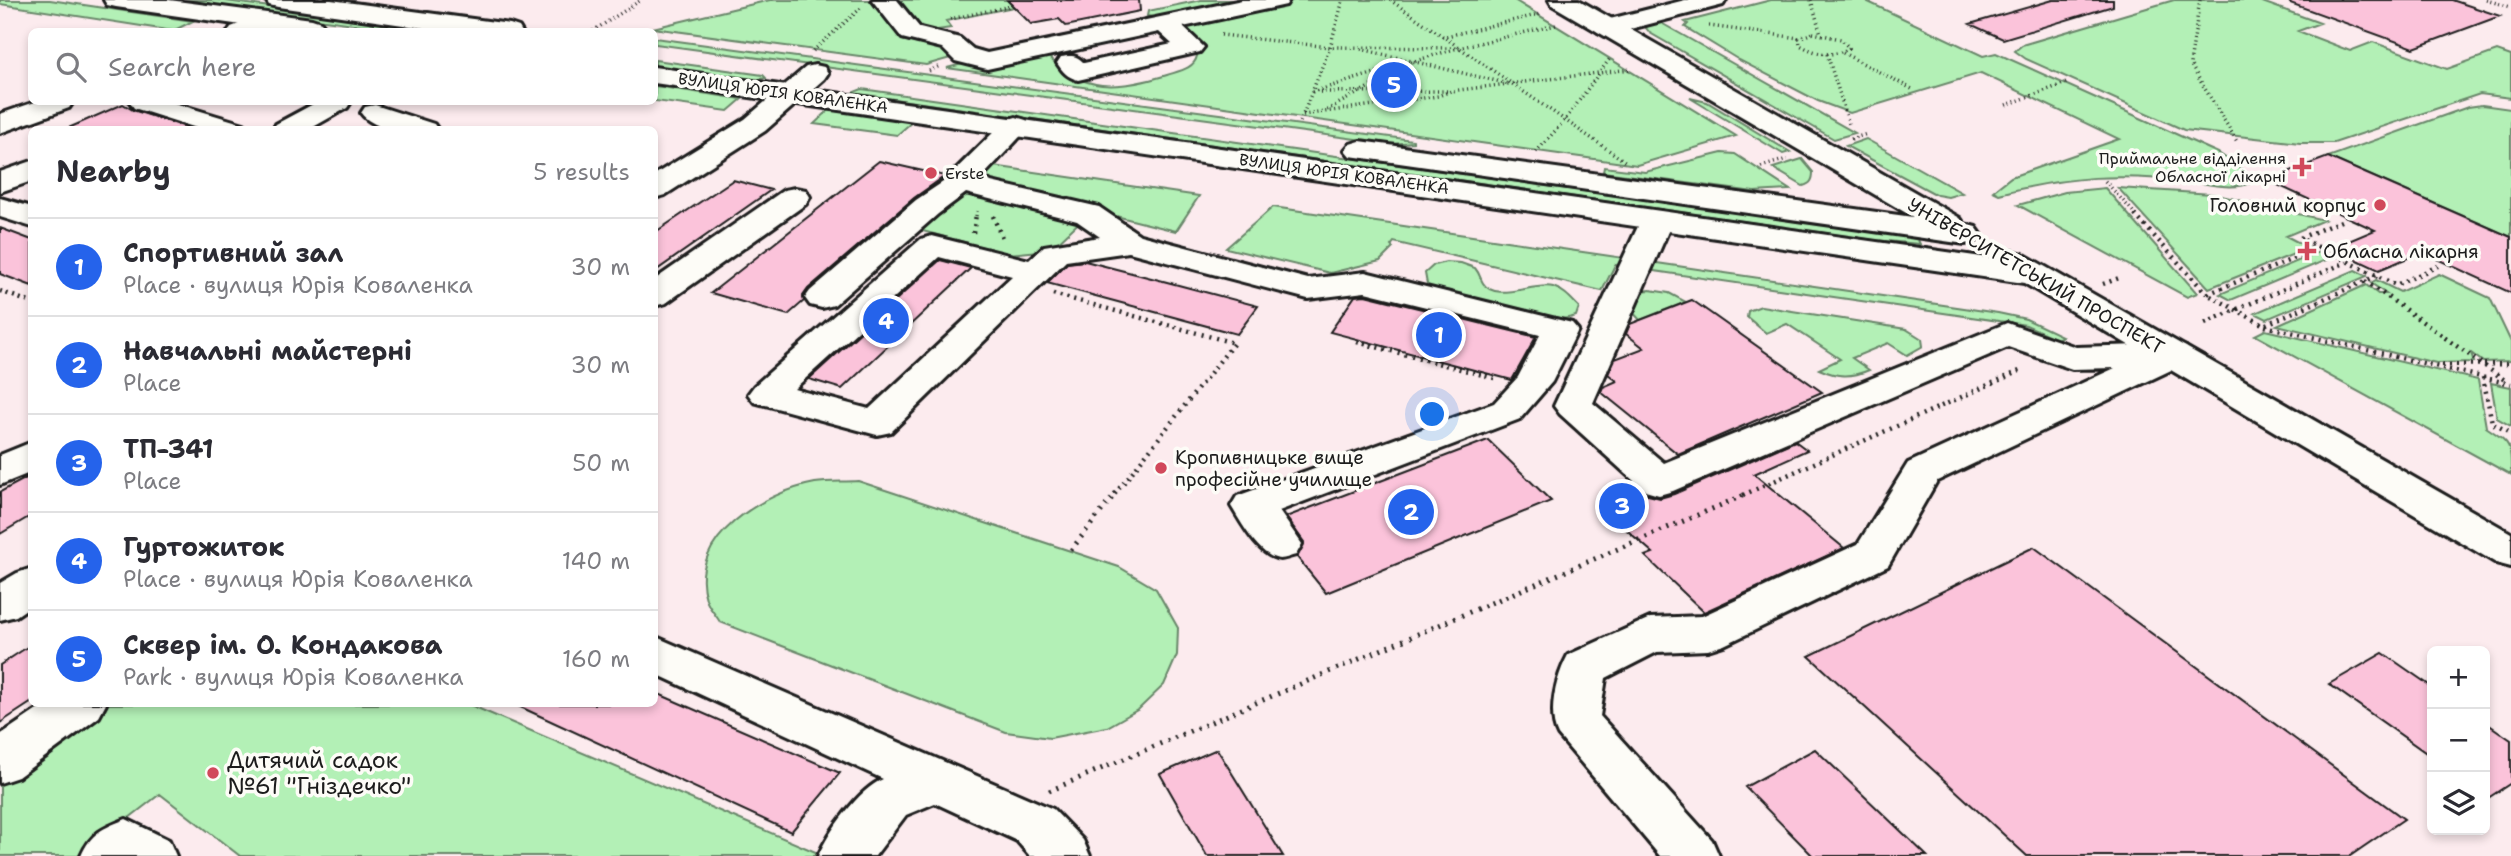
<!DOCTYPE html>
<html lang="en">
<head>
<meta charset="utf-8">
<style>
  body { margin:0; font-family:"Shantell Sans",sans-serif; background:#f2f2f3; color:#2b2b33 }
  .controls { position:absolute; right:21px; bottom:21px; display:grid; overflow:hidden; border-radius:10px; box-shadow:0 4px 10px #0003 }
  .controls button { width:63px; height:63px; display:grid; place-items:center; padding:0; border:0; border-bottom:2px solid #e1e1e2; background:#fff; color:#2b2b33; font:35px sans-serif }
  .you { position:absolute; left:1433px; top:415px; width:24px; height:24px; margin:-18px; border:5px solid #fff; border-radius:50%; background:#1a73e8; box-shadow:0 0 0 10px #1a73e833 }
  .badge { display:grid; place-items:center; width:46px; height:46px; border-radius:50%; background:#2563eb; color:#fff; font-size:23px; font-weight:700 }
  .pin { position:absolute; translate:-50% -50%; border:4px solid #fff; box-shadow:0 2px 7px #0006 }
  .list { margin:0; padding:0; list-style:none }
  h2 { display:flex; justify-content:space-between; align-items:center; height:91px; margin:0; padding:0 28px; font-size:30px }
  h2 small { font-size:23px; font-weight:400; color:#7c7c81 }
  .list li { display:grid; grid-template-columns:46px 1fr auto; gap:21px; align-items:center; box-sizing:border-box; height:98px; padding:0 28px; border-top:2px solid #e1e1e2 }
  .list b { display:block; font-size:26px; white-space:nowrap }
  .list p { margin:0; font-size:23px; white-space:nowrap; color:#7c7c81 }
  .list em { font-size:23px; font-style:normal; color:#7c7c81 }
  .icon { flex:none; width:38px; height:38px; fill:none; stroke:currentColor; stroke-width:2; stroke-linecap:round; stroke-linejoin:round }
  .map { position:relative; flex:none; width:2511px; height:856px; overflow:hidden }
  .search { position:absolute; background:#fff; box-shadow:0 4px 10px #0003; left:28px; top:28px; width:630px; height:77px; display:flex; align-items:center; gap:18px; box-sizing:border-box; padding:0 24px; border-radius:10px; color:#7c7c81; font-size:26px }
  .panel { position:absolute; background:#fff; box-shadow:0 4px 10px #0003; left:28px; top:126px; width:630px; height:581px; border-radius:10px }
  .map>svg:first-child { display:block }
</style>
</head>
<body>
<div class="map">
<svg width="2511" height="856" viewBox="0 0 2511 856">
  <rect width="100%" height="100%" fill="#fcebee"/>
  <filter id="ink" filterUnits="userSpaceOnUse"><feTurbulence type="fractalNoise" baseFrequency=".0143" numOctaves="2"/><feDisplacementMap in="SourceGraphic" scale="14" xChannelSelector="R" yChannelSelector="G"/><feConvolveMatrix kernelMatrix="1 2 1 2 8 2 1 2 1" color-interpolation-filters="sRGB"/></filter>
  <g filter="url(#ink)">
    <path fill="#b3f0b6" stroke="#688669" stroke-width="2" d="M0,0h50l143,21 -20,10 -173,-27z
      M178,0h41l228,31h-42z
      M770,0h104l29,40 45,11 6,6 -28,8 -273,-37z
      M890,0h117l7,7 -68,14 5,7 -27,4z
      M1201,0h46l-83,19 -17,-3 1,-5z
      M1295,0h219l222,136 -99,29 -690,-97 19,-5 79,-10c37,41 74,37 122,22 12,-4 27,-6 30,-19 4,-13 -9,-23 -16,-32z
      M1771,0h93l119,56 13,-3 222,100 31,21 3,8c-17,9 -41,2 -59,0 -72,-9 -124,-6 -194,12l-6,-3 18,-14 108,-38 -138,-66 -131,40 -32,-12 -79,-41 -54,-33 3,-3 -3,-2z
      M2174,0h83l63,23 -22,8 52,20 23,-9 74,27 50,-18 14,5v42l-31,-4 -146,49h-34l-116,-13 -158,-71 -11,-8 7,-6z
      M1656,20l199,113 -21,6 -184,-106 -4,-5 1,-4z
      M655,38l758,102v2l-21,2 -737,-100z
      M655,60l108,15 3,3 -11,2 -100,-14z
      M655,86l87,13 -14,12 -73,-10z
      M862,89l1047,148 9,3 2,4 -46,-4 -1022,-147z
      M1690,98l17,4 83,50 -7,2z
      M2482,105l29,4v128l-183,-80 140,-50z
      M829,110l83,12 -15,13 -83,-11z
      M1866,139l96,54 -14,4 -11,-2 -91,-49z
      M1722,153l13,1 55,36 -36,2 -151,-20 1,-5 41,5z
      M1802,159l11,13c0,8 -2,12 -10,14l-30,-18z
      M993,166l206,30 -23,35 -84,-21 -42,40 -41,4 -94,-25 31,-33 43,-10 -5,-12z
      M2105,188l92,105 -10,4 -169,-92 47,-13z
      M2118,188l95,6 111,26 -38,16 23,12 -100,40z
      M1273,207l351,51 -4,8 -5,-1 -13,26 -208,-49 -3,4 2,2 -13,13 -50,12 -104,-25z
      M2319,252l12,6 -100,42 -11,-6z
      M1446,262l15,1 14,5c5,6 5,10 8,15 12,20 51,-1 70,4 12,4 18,12 26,20l-3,9c-13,5 -25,2 -40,5l-117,-28 8,-9 -2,-11 9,-8z
      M1650,262l348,51 28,6 36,17 -5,3 -31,-14 -379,-55z
      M2355,270l12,6 -100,43 -12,-6z
      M2439,274l51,24 21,44v19l-28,1 -12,-9 3,9 -38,1 -159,-38 89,-40 12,9h8l-15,-11 5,-3 24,12z
      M1650,290l19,3 17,9 -46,18 -11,-12 12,-17z
      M1761,306l145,23 16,10 1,7 -16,9 -19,-12 -36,15 17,12c-18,8 -32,7 -50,-1l21,-10 -53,-35 -21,9 -19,-16 1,-6z
      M2265,330l213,50 8,47c25,17 25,15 25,48l-256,-140z
      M2491,383l20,4v39l-14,-8z
      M858,481l261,86 37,22 22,39 -1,27 -13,30 -25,24 -32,18 -57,11 -44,-6 -286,-110c-4,-7 -12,-15 -14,-23 -20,-61 59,-107 109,-116 14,-2 29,-1 43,-2z
      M47,704h421l357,152h-585l-80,-62 -80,62h-80v-120z"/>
    <path fill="#fbc3da" stroke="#1c1c1c" stroke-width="2" d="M1007,0h132l1,11 -74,15 -7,-7 -28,5z
      M2053,0h60v6l-110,33 -33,-15z
      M2291,0h161l48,16 -86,32 -124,-45z
      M123,104l10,6 53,17v3h-122z
      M2328,157l183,80v56l-89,-41 -43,18 -47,-22 43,-18 -108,-50z
      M879,161l66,15 -31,22 -106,91 -5,7 1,5 -16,14 -77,-22z
      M733,180l38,10 -117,82v-39z
      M0,228l32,12v46l-32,-12z
      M940,260l31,8 -129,121 -33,-10z
      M1085,261l82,21 91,24 -21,28 -190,-51 20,-20z
      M1365,295l171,42 -24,43 -182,-48 25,-36z
      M1692,300l130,92 -144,62 -77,-62 2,-5 14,-6 -9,-7 7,-15 29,-11 -18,-14 4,-10z
      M1488,440l63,61 -225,92 -29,-36 7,-15 -18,-25z
      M1795,441l12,9 -53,24 90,74 -140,64 -59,-56 8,-3 -55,-48 29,-14 8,7 9,-4 16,4 14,-4z
      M32,475v40l-32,19v-42z
      M2034,547l370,272 -54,37h-323l-218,-200z
      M32,644v58l-32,21v-58z
      M2383,653l49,34v70l-103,-73z
      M654,692l186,81 -49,59 -277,-128h140z
      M2485,722l26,18v43l-26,17z
      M1217,749l66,107h-76l-47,-82z
      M1815,749l112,107h-114l-68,-69z"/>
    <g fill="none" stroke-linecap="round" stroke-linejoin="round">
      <defs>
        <path id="minor" d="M872,0h25l23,28 40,10 13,11 14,4 255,-53h47l-3,5 -103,22 21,20 -4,5 -122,28c-11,-3 -15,-8 -21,-17l4,-6c10,-2 16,-2 23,6l88,-19 -13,-12 -172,37 -32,-8 -13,-13 -40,-10z
          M1685,0h41l-3,5 -116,30 -9,-3 -4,-5 4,-5z
          M265,14l9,2 3,5c-10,15 -33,11 -49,11l3,-5z
          M815,65l9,2 4,6 -4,6 -59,52 -100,64 -11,3v-23l91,-56 61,-52z
          M35,102h38l-4,6 -69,25v-19z
          M130,102h41l73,22 4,6h-45l-69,-22z
          M317,102h34l-4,6 -39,22h-36l4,-6z
          M375,105l59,19 4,6c-23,0 -62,4 -77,-17l4,-6z
          M1016,117l10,3 4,6 -45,48 1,4 5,4 108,25 41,28 168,44 57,-7 207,51 6,7 -26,52 -32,37 -241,92 23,33 -6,11c-5,1 -11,4 -16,4 -21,-2 -39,-37 -49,-53l6,-10 257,-93 24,-26 22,-42 -175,-43 -57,7 -179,-47 -63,9 -175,171 -14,3 -123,-33 -6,-8 6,-8 167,-147 11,-3 97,24 15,-14 56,-9 -23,-16 -111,-28 -28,21 -104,91 -12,3 -12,-3 -5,-7 5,-7 106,-91 27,-18 63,-62zM939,257l73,19 -143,133 -75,-20z
          M32,161v20l-32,11v-20z
          M795,188l11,2 4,7 -4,7 -140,99 -12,3v-26l130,-90z
          M0,198l32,9v20l-32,-10z
          M1657,211l11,2 5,7 -80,183 71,60 343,-140 69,24 97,-3 13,3 5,8 -5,8 -249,118 -49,85 -164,79 -16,5 -51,2 -51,26 -6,38 112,124 7,16h-59l-102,-121c-11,-22 -2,-58 10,-80l82,-37 52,-2 156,-72 50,-81 207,-95 -43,1 -64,-22 -335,144 -14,4 -14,-4 -85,-77 -6,-8 87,-186 5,-7z
          M32,442v30l-32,13v-30z
          M32,568v37l-16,11 -16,4v-37l17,-10z
          M654,636l399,173 30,31 7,16h-60l-13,-15 -82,-38 -29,12 -31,41h-57c11,-25 41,-67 65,-77l-229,-106z
          M46,704h60l-7,13 -81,60 -18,6v-48z
          M126,819l43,21 7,16h-95c10,-23 22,-28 45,-37z"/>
        <path id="major" d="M104,0h65l143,19 9,3 4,5 -4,5h-31l-174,-25 -9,-2z
          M266,0h65l179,24 9,3 3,5h-70l-174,-25 -9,-2z
          M1549,0h30l381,218 4,6 12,3 5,7 -5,7 -11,3 -615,-88 -5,-6 5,-6 10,-3 553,76 -361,-212z
          M654,67l1342,192 3,-5 12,-3 12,3 488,279v34l-15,-4 -472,-280 -1370,-200z"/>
      </defs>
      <use href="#minor" stroke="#1c1c1c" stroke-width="6"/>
      <use href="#major" stroke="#1c1c1c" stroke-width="6"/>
      <path stroke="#1c1c1c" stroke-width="3.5" stroke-dasharray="1 3.5" stroke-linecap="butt" d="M1390,0l236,162
        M1811,0l10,34
        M2200,0l-10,64 48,79
        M2486,0l25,7
        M950,19l61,-13
        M1709,26l90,12
        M593,31l48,-31
        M1813,33l28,6 8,9c-16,10 -33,6 -49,-3l-1,-7z
        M1221,35l109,12 127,1
        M1442,37l99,-23
        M1361,49l148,35
        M813,51l48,-43
        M1843,53l69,36
        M1827,54l22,70
        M929,71l11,-5
        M1312,92l146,-44 98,-23
        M1320,92l128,-1
        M2006,105l63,-23
        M1327,110l75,-41
        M1303,115l135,-19 13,-5 180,-22
        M1300,122l30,-75 13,-47
        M1851,139l16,-5
        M1536,152l29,-32 46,-63
        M1761,167l26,-8
        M2105,181l32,35
        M976,216l1,-5"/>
      <path stroke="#1c1c1c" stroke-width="4.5" stroke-dasharray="2 5" stroke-linecap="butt" d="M2135,215l72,79
        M993,216l10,24
        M2341,221l-41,17 96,47 42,-19
        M973,233l3,-18
        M2320,248l-113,46 57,31 113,-49
        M2365,281l141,100
        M2103,284l19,-7
        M0,291l32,12
        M1053,294l181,49 -120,152
        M2205,323l142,-61
        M2265,326l246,58
        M1357,342l141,37
        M2442,365l69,-1
        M2483,377l9,46 19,10
        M1743,495l281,-126"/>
      <path stroke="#1c1c1c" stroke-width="5" stroke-dasharray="2 6" stroke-linecap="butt" d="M1071,550l44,-56
        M1049,791l698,-297"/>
      <use href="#minor" fill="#fdfcf7" fill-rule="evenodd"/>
      <use href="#major" fill="#fdfcf7" fill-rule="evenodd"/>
    </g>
  </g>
  <g fill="#d1495b" stroke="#fdfcf7" stroke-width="2.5">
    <path d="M2298.5 156.5h7v7h7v7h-7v7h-7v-7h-7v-7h7z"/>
    <circle cx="931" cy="173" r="7"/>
    <circle cx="2380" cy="205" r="7"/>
    <path d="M2303.5 240.5h7v7h7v7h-7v7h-7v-7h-7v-7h7z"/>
    <circle cx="1161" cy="468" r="7"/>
    <circle cx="213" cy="773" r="7"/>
  </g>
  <g text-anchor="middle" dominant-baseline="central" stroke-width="7" stroke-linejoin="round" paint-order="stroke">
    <g font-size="16" fill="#1c1c1c" stroke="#fdfcf7">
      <text transform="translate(783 93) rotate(8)">ВУЛИЦЯ ЮРІЯ КОВАЛЕНКА</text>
      <text transform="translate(1344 174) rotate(8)">ВУЛИЦЯ ЮРІЯ КОВАЛЕНКА</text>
    </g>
    <g font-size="16" fill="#1c1c1c" stroke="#fdfcf7" text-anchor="end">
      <text x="2286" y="158">Приймальне відділення<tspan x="2286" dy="18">Обласної лікарні</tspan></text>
      <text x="945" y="173" text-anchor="start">Erste</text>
    </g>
    <g font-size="19" fill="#1c1c1c" stroke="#fdfcf7" text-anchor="start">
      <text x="2366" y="205" text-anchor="end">Головний корпус</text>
      <text x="2323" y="251">Обласна лікарня</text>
      <text x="1175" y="457">Кропивницьке вище<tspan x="1175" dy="22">професійне училище</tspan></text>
    </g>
    <g font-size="19" fill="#1c1c1c" stroke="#fdfcf7">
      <text transform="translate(2036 276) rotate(30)">УНІВЕРСИТЕТСЬКИЙ ПРОСПЕКТ</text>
    </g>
    <g font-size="23" fill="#1c1c1c" stroke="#fdfcf7" text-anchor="start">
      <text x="227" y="760">Дитячий садок<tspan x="227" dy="26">№61 "Гніздечко"</tspan></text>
    </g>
  </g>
</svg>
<div class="controls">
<button>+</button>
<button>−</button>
<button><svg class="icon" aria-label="layers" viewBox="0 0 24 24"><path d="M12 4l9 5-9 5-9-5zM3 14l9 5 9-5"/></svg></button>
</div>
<div class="you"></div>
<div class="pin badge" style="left:1439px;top:335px">1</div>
<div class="pin badge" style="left:1411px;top:512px">2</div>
<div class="pin badge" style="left:1622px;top:506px">3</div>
<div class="pin badge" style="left:886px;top:321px">4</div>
<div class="pin badge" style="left:1394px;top:85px">5</div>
<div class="search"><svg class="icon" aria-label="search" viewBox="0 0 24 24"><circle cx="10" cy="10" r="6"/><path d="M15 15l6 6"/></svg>Search here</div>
<section class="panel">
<h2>Nearby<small>5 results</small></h2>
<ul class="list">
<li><span class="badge">1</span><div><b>Спортивний зал</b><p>Place · вулиця Юрія Коваленка</p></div><em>30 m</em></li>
<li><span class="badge">2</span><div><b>Навчальні майстерні</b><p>Place</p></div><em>30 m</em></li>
<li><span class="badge">3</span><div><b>ТП-341</b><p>Place</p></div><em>50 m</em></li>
<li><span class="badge">4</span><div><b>Гуртожиток</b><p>Place · вулиця Юрія Коваленка</p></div><em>140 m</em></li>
<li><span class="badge">5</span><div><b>Сквер ім. О. Кондакова</b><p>Park · вулиця Юрія Коваленка</p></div><em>160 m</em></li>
</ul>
</section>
</div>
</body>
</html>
